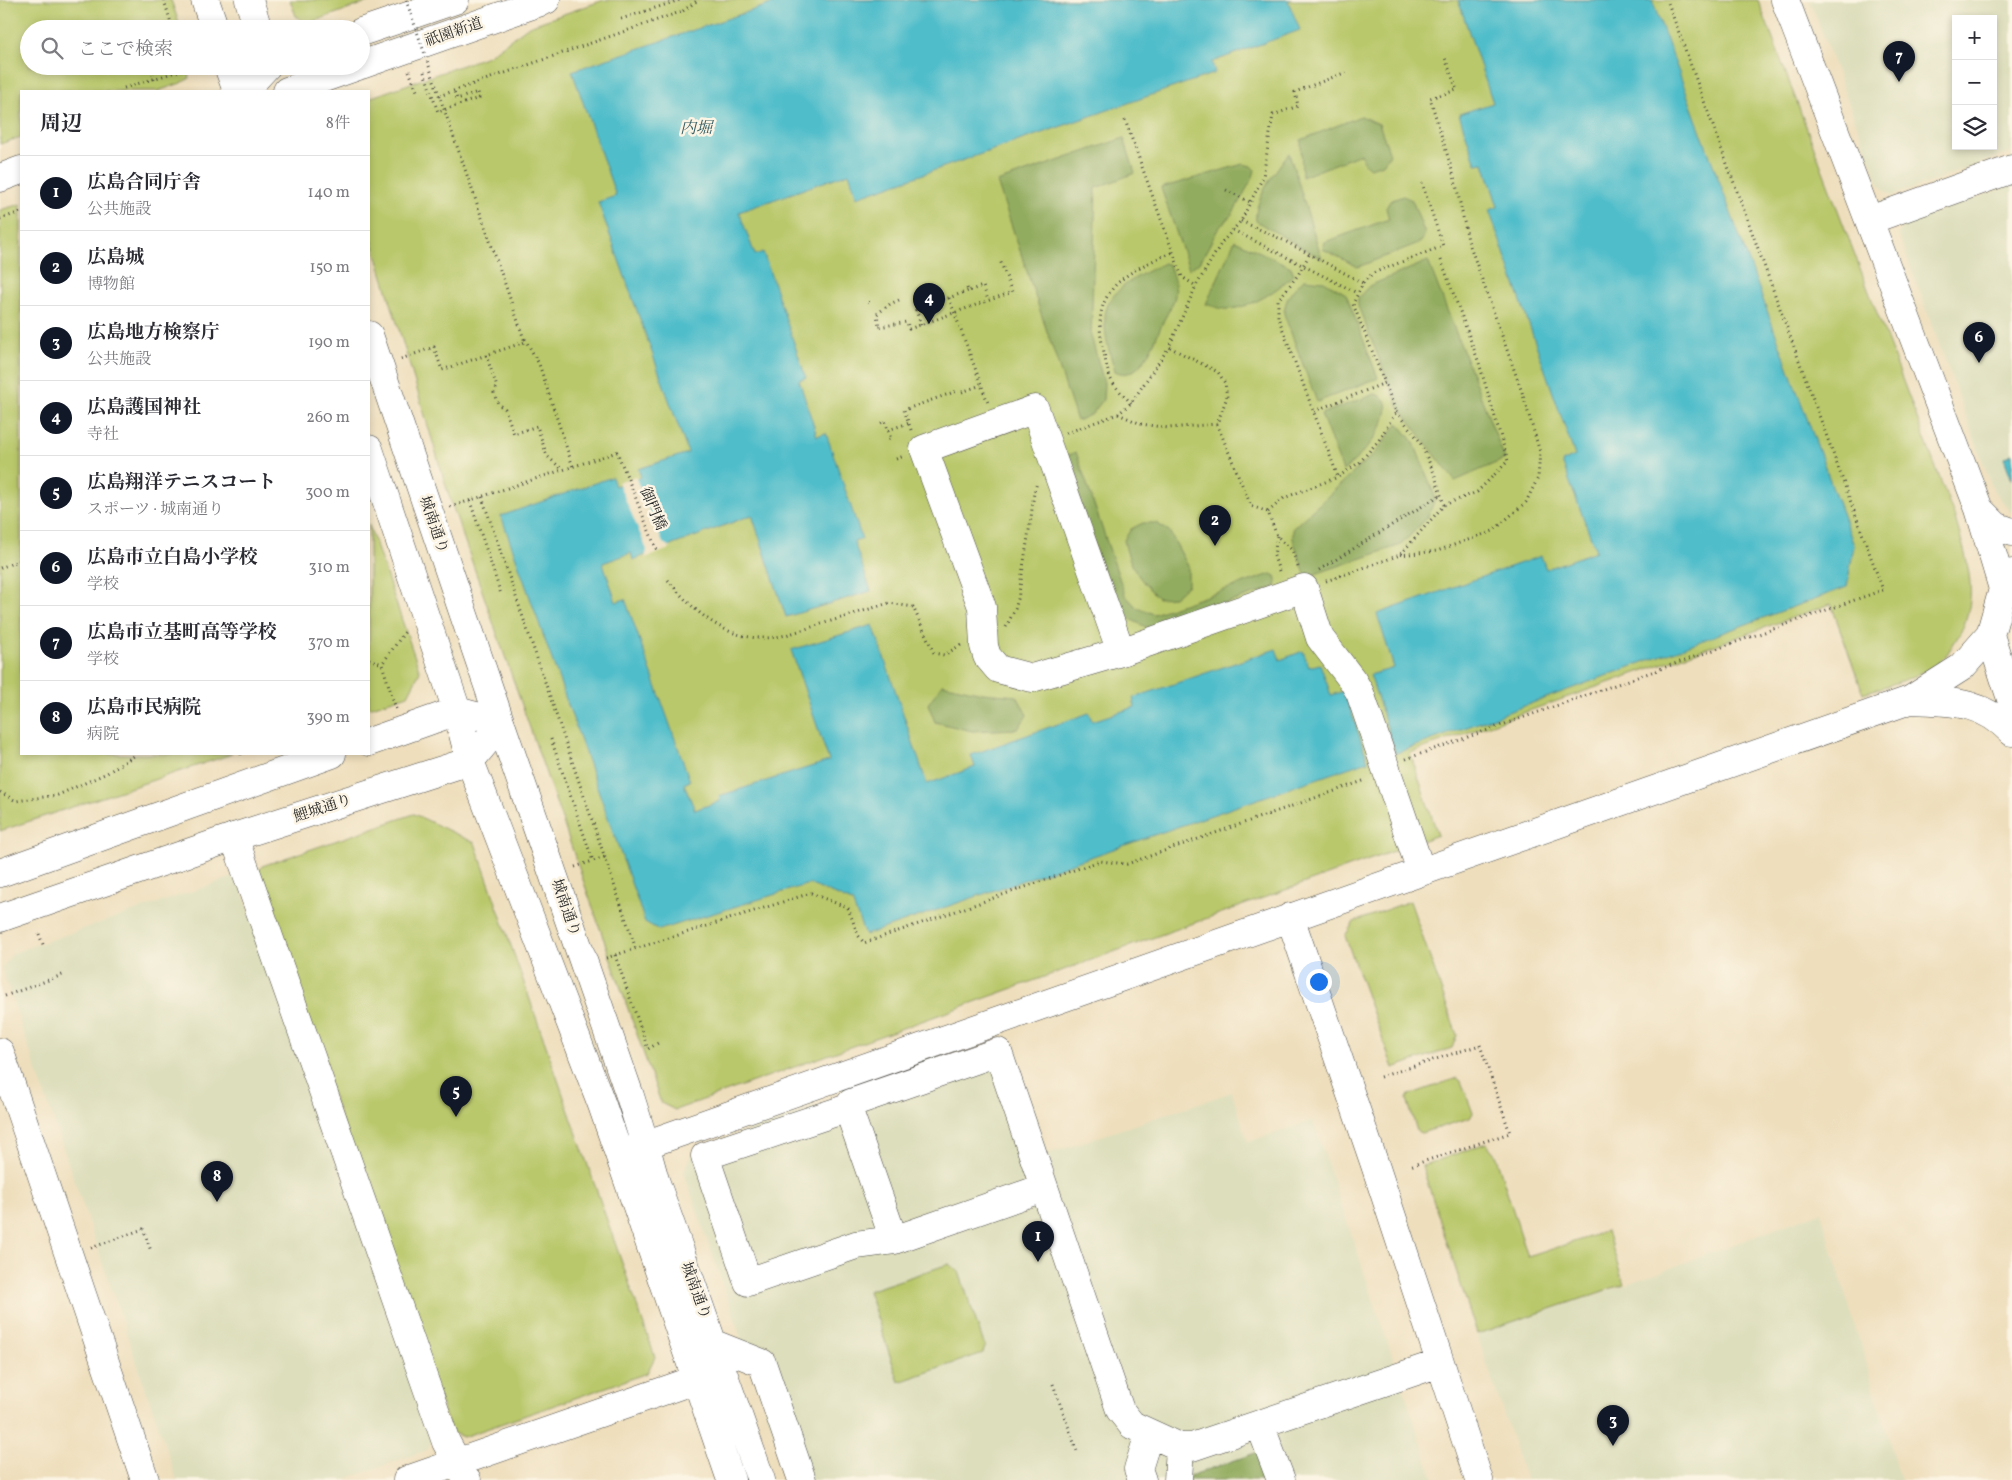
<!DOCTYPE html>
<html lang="ja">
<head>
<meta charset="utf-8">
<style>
  body { margin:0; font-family:Vollkorn,"Noto Serif JP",serif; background:#f7f7f7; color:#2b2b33 }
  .controls { position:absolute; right:15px; top:15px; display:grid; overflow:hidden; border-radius:0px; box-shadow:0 2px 8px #0003 }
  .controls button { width:45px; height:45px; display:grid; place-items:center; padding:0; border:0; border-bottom:1px solid #e1e1e2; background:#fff; color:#2b2b33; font:25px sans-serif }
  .you { position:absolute; left:1318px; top:981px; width:18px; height:18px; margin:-12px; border:4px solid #fff; border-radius:50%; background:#1a73e8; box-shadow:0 0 0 8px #1a73e833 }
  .badge { display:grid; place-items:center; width:32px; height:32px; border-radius:50%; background:#111827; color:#fff; font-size:16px; font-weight:700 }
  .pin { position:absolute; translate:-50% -41px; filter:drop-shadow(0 1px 2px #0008) }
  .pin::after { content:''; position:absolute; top:26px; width:18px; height:15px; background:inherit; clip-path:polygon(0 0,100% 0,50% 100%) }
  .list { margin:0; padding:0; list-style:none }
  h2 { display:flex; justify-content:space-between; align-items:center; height:65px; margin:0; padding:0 20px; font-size:21px }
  h2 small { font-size:16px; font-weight:400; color:#7c7c81 }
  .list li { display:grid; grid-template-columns:32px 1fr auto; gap:15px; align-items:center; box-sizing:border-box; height:75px; padding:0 20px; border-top:1px solid #e1e1e2 }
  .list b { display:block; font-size:19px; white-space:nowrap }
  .list p { margin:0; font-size:16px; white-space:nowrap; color:#7c7c81 }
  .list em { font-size:16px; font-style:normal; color:#7c7c81 }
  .icon { flex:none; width:28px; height:28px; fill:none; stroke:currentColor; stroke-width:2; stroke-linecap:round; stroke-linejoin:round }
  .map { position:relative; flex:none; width:2012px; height:1480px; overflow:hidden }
  .search { position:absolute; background:#fff; box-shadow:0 2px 8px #0003; left:20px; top:20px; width:350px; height:55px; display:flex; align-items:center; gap:12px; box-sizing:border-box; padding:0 18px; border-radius:28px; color:#7c7c81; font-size:19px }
  .panel { position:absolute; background:#fff; box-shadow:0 2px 8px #0003; left:20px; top:90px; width:350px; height:665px; border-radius:0px }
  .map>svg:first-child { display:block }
</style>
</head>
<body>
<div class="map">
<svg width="2012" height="1480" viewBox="0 0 2012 1480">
  <rect width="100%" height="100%" fill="#fcf5e5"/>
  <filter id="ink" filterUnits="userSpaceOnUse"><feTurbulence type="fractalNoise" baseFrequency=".02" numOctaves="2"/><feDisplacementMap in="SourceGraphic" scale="10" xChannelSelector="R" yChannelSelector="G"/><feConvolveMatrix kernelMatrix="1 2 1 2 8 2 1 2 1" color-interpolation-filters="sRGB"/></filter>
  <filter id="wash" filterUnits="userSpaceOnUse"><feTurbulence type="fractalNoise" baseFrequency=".0096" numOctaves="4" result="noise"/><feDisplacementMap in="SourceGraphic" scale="20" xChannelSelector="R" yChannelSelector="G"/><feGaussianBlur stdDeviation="1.12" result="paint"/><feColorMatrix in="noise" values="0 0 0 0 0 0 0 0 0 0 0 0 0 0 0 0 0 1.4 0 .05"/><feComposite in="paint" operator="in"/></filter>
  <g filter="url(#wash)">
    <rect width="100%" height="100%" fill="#eedebc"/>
    <path fill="#dddebc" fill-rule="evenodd" d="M1810,0h202v152l-120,44 -12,-10zM1956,19h37v127h-37z
      M2012,185v328l-18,-22 -95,-255 4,-12z
      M237,876l197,560 -7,14 -84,30h-166l-175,-511 11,-16z
      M1010,1039l38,115 184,-62 16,50 65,-21 121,359h-644l-106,-308 11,-23z
      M1821,1212l80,268h-375l-49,-146 151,-50z"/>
    <path fill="#b9c86b" stroke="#727a4b" d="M0,0h171l10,29h-152v37h157l4,12 -9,5 -23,8h-137v46l-21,7z
      M290,0h84l-68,24 -10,-8z
      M604,0h1154l197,518c12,43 28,84 -1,125 -4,6 -8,14 -13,18 -22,17 -52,24 -78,32l-32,-89 -421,149 28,82 -763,275 -14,-7 -211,-604 -81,-269v-132l119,-42 41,-30z
      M21,204v550h211l-232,77v-621z
      M369,525l51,147 -12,23 -39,13z
      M414,814l61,29 180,514 -8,16 -184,64 -12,-5 -195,-555 6,-11z
      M1410,901l47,134 -5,13 -59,20 -48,-132 9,-14z
      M1457,1078l4,3 12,32 -3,5 -49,15 -4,-2 -10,-32 2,-4z
      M1486,1143l9,11 33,103 79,-26 17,53 -147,50 -55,-168z
      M949,1264l10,8 26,75 -2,6 -84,29 -31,-91z"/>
    <path fill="#92ac5f" stroke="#5e6c45" d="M1361,116l18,8 11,30 -7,10 -13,4 -5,-4 -4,-10 -59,23 -1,-37z
      M1124,138l11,35 -39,15 -5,148 13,47 -1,17 -11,14 -15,7 -80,-239z
      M1289,153l33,106 -66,-38c-3,-20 21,-53 33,-68z
      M1243,164l8,2 4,4 -2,7 -20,36 -15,16 -18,33 -11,7 -28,-81z
      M1403,196l9,4 13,34 -4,8 -63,25 -35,-18 2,-7 64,-23 -3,-11 4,-7z
      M1235,240l56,27 3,7c-17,17 -41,33 -65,35 -7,1 -16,-3 -23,-5z
      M1428,261l77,198 -50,22 -57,-75 -40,-100v-8l11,-12z
      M1164,263l5,2c4,11 8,19 6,31 -2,9 -9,19 -13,28 -8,18 -22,60 -47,47 -5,-17 -11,-35 -10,-53 0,-28 37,-44 59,-55z
      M1304,279l20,2 22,13 32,84 -61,24 -33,-88c1,-16 8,-24 20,-35z
      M1375,394c26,6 2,43 -9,55 -7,8 -15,15 -23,22l-22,-57z
      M1398,423l16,20 20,51v8l-7,16 -26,27 -95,32 -13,-38v-11l83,-76z
      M1076,452l49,143 12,13 17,6 117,-40 4,2 2,7 -2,4 -125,42 -20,-10 -16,-16 -50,-146z
      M1143,523h13l13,8 19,35v19l-14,12 -16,1c-18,-18 -29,-32 -34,-58l7,-11z
      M942,684l40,9 35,3 10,19 -9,14 -46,2 -37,-9 -7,-18z
      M1258,1452l10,28h-80l-1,-3z"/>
    <path fill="#50bdca" stroke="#3e747a" d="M783,0h508l-3,1 12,29 -88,32 3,11 -358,124 -8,-24 -110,39 16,43 8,-3 43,126 -7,2 18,56 9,-3 36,106 -8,3 17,49 -85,26 -34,-102 -119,45 -2,-7 -28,10 13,39 9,-3 65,182 -6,3 11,26 25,-9 -1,-5 110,-35 -38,-111 82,-25 54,159 48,-17 -4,-12 118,-42 3,8 43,-14 -2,-9 143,-49 4,11 23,-9 6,16 11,-3 11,31 13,-4 24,70 -503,174 -13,-33 -43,-18 -150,46 -14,-8 -144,-406 111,-39 3,9 26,-9 -3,-8 50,-16 -90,-251 18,-6 -44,-125z
      M1458,0h194l202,545 -7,42 -453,167 1,-3 -25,-76 24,-7 -17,-54 164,-58 5,13 50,-18 -34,-89 13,-6 -86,-246 9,-3 -14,-44 -8,1 -17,-50 34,-11z
      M2012,454v26l-8,-22z"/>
    <path fill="#eedebc" d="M635,476l28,67 9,5 -27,10 2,-8 -29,-68z"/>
  </g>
  <g filter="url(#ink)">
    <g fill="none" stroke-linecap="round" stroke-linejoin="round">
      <defs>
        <path id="minor" d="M205,0l10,29
          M249,0l9,29
          M1785,0l194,509 24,80
          M228,66l9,25
          M0,178l21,-8
          M1870,220l142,-51
          M1979,509l17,17 16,6
          M1990,635l22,67
          M1121,652l-86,-243 -111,40 58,158 2,39 3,10 11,13 34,9 89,-26 183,-64 16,50 33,43 7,12 61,178
          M1910,700c42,2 71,0 102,32
          M501,724l129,372 15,48 10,36 106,300
          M470,761l132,344 129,375
          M234,837l212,605 21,38
          M1290,917l85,248 104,315
          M0,1052l145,428
          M848,1108l46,132
          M619,1154l1291,-454 52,-33 28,-32 13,-46 9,-16
          M1043,1188l-149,52 -38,5 -108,37 -43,-126 143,-48 3,-5 147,-51 122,358 12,15 48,22h12l248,-84
          M714,1344l48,19 40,117
          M1260,1425l21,55
          M407,1480l308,-107
          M1142,1480l-4,-11 11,-35
          M1178,1480l2,-33"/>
        <path id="highway" d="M361,32l94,-32
          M361,65l185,-65
          M244,91l23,-25
          M287,91l71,-25
          M369,335l132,389
          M369,449l88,262 13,50
          M369,742l88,-31 19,5
          M0,873l332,-119
          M0,918l234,-81 236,-76 31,-37"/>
      </defs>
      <use href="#minor" stroke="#484641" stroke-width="29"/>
      <use href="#highway" stroke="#484641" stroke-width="29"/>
      <path stroke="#484641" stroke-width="3" stroke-dasharray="1 4" stroke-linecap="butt" d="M164,0l9,29
        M683,11l15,-11
        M621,19l59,-19
        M188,28v1
        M409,71l8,20
        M424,72l14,40 41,-14 -1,-6 -21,7 -3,-8
        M154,80l-2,-8 12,-6
        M124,88l61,-19
        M1125,120l57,157 14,9
        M1226,190l24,12
        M0,219l21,-7
        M1241,221l42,19 80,43
        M1233,230l124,63
        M1309,255l-11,20 -20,25v17l60,160
        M1441,260l38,103 29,98 -31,31 -33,13
        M967,288l1,3 15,-5 5,14
        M949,298l39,105
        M899,300l-9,4 -13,10 2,13 28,-5 2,7 103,-37 -12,-32
        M868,302h1
        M929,305l39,-14
        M921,325l-5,-15 13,-5 -1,-3
        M525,339l14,25 34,103
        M486,355l11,32 -3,6 4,11 7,5 9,25 23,-8 10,30 16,14
        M401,359l33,-12 8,23 83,-28 -12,-35
        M962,392l19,-7
        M1131,403c-6,-7 -18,-17 -21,-26 -4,-10 -5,-20 -7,-30 -14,-57 24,-76 70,-95
        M1314,411l71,-28 -32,-79 10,-21 10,-10 70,-27 -21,-63
        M1118,414l23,10 28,4 48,-4
        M881,423l4,-2 6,18 -4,1
        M888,430l21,-7
        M911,430l-7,-20 53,-19
        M1066,433l52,-19 13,-11 38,-56
        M896,459l8,-3
        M482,497l154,452
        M470,501l31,93
        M450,507l167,-55 41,101
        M1268,512l16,-14 54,-21 22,-15 19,-22 17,-28 -11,-29
        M1277,536l-3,20 6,18
        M1400,555l37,-4 56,-20 33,-29 12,-24 2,-26 -18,-60 -54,-152 -13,-60 -25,-82 27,-8 -12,-32
        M1298,567l-6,-17 -15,-14 -9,-24 -17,-6 -34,-82 10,-27 -2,-14 -7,-11 -49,-25 27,-61 26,-44 19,-21 22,-44 10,-62 25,-9 -3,-14 54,-21
        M0,568l21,-8
        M1319,570l123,-76
        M668,580c30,37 67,68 118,55l103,-32 24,4 21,46 10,2 17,-10
        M1326,581l74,-26 44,-50 -10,-32 -15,-33 -23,-28
        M1006,627l9,-18 3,-10 13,-81 3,-26 3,-9
        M369,659l13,5
        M396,709l-14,-45 24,-34
        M551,739l42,122
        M241,754v3
        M1406,759l477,-169 -216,-590
        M0,792l16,9 42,-6 49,-22 30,-19
        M575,867l30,-10
        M39,934l5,13
        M615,955l33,94 10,-6
        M606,958l205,-65 37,15 10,27 6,8 236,-82 27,3 239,-84
        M5,996l60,-22
        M1380,1077l100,-32 30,88 -100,33
        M91,1248l52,-19 8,22
        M1053,1384l25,70"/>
      <use href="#minor" stroke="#fff" stroke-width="28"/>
      <use href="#highway" stroke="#fff" stroke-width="28"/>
      <path stroke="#484641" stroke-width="3" stroke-dasharray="1 4" stroke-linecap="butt" d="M406,0l107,307
        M439,96l244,-85"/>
    </g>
  </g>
  <g text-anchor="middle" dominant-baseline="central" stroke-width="5" stroke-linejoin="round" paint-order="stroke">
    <g font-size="15" fill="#2b2b2b" stroke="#fcf5e5">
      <text transform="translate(454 33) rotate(-19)">祇園新道</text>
      <text transform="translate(652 509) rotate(67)">御門橋</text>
      <text transform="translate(433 525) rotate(71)">城南通り</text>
      <text transform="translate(323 809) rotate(-18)">鯉城通り</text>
      <text transform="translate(565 908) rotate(71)">城南通り</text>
      <text transform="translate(695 1291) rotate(70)">城南通り</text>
    </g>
    <g font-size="16" font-style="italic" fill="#385e63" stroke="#fcf5e5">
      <text x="696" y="129">内堀</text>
    </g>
  </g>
</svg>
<div class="controls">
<button>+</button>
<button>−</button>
<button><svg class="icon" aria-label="layers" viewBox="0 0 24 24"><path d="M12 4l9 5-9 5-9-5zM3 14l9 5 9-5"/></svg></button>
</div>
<div class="you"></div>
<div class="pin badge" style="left:1038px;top:1262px">1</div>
<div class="pin badge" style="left:1215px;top:546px">2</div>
<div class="pin badge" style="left:1613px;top:1446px">3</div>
<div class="pin badge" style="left:929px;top:324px">4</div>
<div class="pin badge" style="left:456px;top:1117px">5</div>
<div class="pin badge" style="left:1979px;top:363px">6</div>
<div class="pin badge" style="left:1899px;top:82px">7</div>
<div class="pin badge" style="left:217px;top:1202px">8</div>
<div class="search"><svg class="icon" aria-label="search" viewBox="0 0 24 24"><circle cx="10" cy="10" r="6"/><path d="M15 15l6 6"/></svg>ここで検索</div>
<section class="panel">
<h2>周辺<small>8件</small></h2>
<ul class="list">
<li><span class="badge">1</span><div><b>広島合同庁舎</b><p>公共施設</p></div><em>140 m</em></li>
<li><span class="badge">2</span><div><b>広島城</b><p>博物館</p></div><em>150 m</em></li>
<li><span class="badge">3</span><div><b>広島地方検察庁</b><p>公共施設</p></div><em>190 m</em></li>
<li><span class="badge">4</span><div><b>広島護国神社</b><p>寺社</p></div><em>260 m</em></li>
<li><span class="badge">5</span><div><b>広島翔洋テニスコート</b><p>スポーツ · 城南通り</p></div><em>300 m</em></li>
<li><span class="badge">6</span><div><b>広島市立白島小学校</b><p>学校</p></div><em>310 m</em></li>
<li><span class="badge">7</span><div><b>広島市立基町高等学校</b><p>学校</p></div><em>370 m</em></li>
<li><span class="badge">8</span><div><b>広島市民病院</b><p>病院</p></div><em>390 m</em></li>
</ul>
</section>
</div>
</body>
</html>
